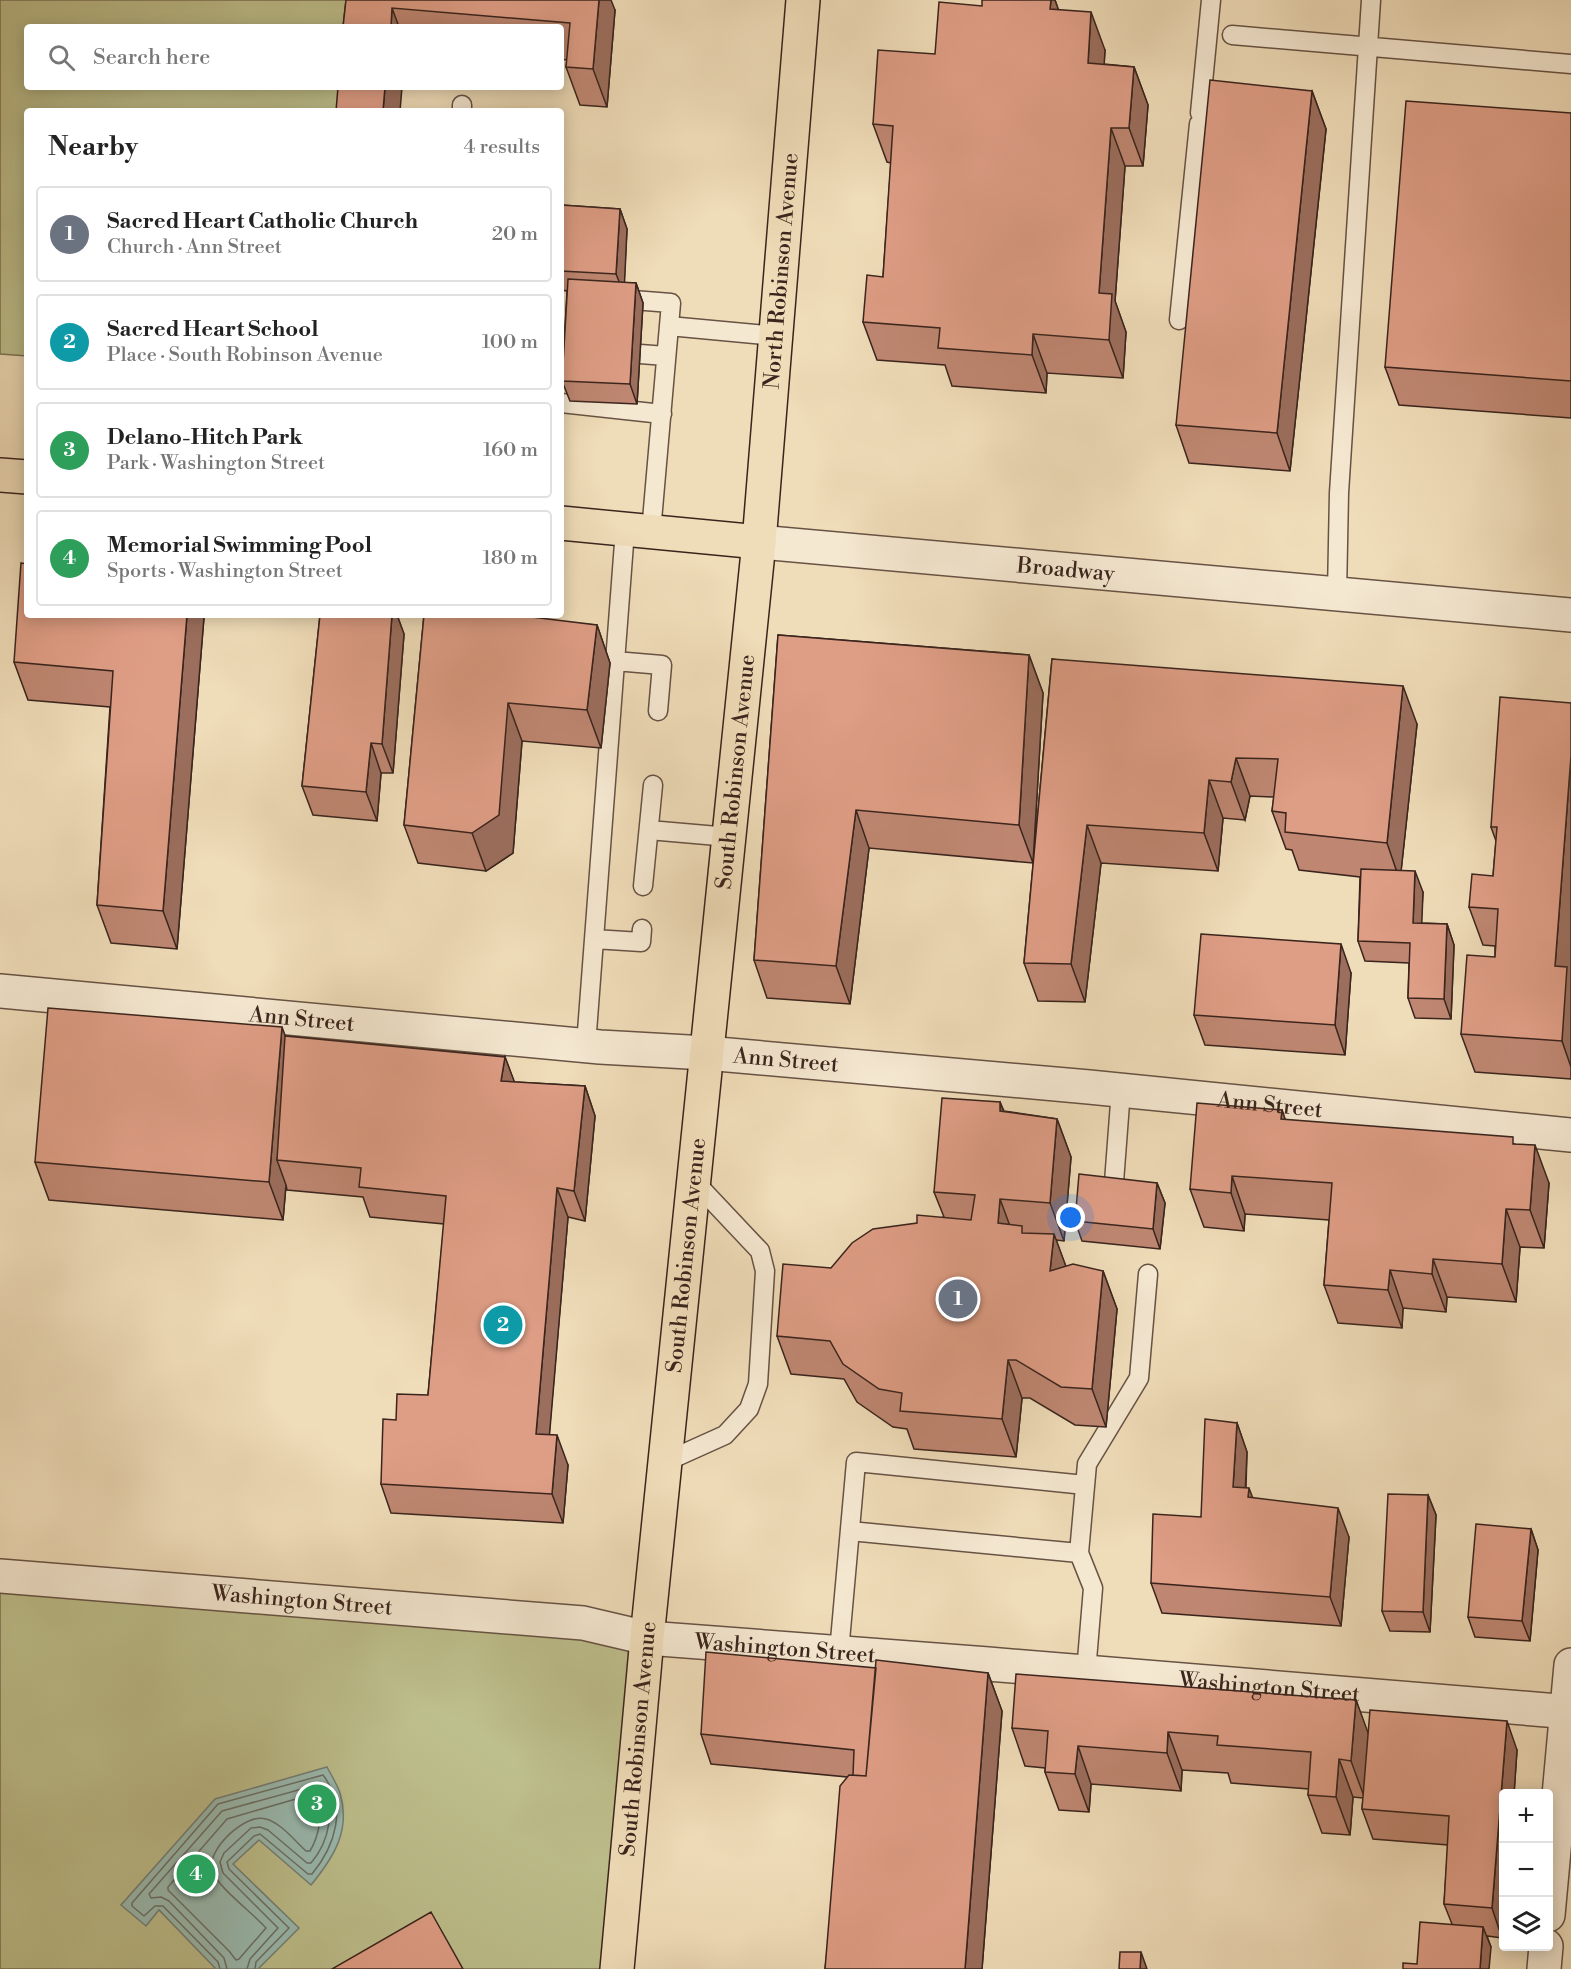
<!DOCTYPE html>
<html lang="en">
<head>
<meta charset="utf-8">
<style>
  body { margin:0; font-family:"Libre Bodoni",serif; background:#f2f2f2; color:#222 }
  .controls { position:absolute; right:18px; bottom:18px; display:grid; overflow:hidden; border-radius:6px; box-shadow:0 3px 15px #0003 }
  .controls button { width:54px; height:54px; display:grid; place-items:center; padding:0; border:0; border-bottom:2px solid #e0e0e0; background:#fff; color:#222; font:30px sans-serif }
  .you { position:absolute; left:1071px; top:1218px; width:21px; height:21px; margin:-15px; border:4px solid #fff; border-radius:50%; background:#1a73e8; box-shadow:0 0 0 9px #1a73e833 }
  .badge { display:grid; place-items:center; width:39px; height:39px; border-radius:50%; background:#1a73e8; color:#fff; font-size:20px; font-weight:700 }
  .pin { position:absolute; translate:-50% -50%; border:3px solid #fff; box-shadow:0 2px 6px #0006 }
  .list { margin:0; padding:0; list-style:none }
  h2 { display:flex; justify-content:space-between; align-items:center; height:78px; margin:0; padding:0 24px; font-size:26px }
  h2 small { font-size:20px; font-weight:400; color:#767676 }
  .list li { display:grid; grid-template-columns:39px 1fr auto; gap:18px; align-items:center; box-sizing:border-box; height:96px; margin:0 12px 12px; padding:0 12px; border:2px solid #e0e0e0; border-radius:6px }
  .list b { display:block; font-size:22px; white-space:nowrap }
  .list p { margin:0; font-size:20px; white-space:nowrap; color:#767676 }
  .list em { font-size:20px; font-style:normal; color:#767676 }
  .icon { flex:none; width:33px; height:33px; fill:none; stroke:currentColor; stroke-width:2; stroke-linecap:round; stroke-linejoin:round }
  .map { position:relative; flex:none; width:1571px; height:1969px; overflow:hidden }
  .search { position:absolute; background:#fff; box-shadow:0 3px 15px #0003; left:24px; top:24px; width:540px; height:66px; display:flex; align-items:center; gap:15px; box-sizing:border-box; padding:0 21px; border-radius:6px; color:#767676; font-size:22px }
  .panel { position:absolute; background:#fff; box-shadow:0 3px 15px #0003; left:24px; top:108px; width:540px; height:510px; border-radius:6px }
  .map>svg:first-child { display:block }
</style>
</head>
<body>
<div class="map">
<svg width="1571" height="1969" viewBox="0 0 1571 1969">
  <rect width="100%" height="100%" fill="#efdcb8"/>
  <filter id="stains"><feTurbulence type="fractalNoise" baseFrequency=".00333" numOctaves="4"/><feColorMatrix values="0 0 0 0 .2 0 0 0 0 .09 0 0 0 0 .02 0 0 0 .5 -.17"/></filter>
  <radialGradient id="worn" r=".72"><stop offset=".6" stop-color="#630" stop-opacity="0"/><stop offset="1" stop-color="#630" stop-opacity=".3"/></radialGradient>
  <path fill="#bdbf8c" stroke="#7c7254" stroke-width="1.5" d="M0,0h363l-3,27h-333v60h328l-2,24h-326v245l-27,-2z
    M0,1581l647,57 -27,331h-620z"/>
  <path fill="#9abbb1" stroke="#747f76" stroke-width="1.5" d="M327,1767c4,8 10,17 13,26 11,37 -6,64 -29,92l-52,-45 -26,24 66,64 -41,41h-42l-57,-59 -13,16 -25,-21 94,-106z"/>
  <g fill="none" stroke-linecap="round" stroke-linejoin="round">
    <path stroke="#6a7067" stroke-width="1.5" d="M313,1794c14,10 5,44 -3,57h-4c-11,-10 -25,-28 -40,-32 -20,-7 -60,31 -54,51 4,16 41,43 54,58l-27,31 -3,1 -7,-9 -61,-61v-3l59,-68z
      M220,1969l-2,-7 -55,-56h-8l-11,10 -12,-10v-3l86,-99 105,-29c25,32 12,71 -11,99h-4l-48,-40 -6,2 -27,26 2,7 60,59 -33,34 -1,7
      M227,1969l-3,-11 -55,-57 -8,-4 -10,1 -2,-4 73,-83 98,-27c17,24 9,58 -9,79h-4l-39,-33 -8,-3 -9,1 -27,25 -4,9 3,11 55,55 -28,31 -3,10"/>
    <defs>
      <path id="service" d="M1232,35l339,29
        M462,111v-6
        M1200,113l11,-113
        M620,299l51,4 -20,229
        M1179,320l20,-196
        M669,326l107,10
        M640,354l26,2
        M561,403l101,11
        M1337,594l2,-101 32,-493
        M615,661l47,4 -4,46
        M649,830l80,7
        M643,886l10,-101
        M594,939l47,3 1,-13
        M586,1045l39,-515
        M1114,1182l7,-92
        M665,1462l60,-27 24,-26 9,-25 7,-113 -5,-20 -67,-71
        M850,1531l229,22
        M839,1652l17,-190 229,23
        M1086,1672l7,-84 -14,-35 8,-89 52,-86 9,-104"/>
      <g id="minor">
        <path id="s1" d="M0,991l600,56 106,6 383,34 482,48"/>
        <path id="s2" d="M0,1576l583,47 64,15 341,26 583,48"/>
        <path d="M1548,1915l23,-250"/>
        <path d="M1544,1969l2,-23"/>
      </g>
      <g id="tertiary">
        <path id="s3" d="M759,542l812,73"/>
      </g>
      <path id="primary" d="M0,475l27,2
        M561,523l198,19"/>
      <g id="trunk">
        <path id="s4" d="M617,1969l30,-331 112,-1096 44,-542"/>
      </g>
    </defs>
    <use href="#service" stroke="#675244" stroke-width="21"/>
    <use href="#minor" stroke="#675244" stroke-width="36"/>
    <use href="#tertiary" stroke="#675244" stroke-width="36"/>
    <use href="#primary" stroke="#3a241d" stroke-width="36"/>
    <use href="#trunk" stroke="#3a241d" stroke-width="36"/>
    <use href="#service" stroke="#f5e8d1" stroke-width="18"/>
    <use href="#minor" stroke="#f5e8d1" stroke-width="33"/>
    <use href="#tertiary" stroke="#f5e8d1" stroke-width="33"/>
    <use href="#primary" stroke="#efdcb8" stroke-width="33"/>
    <use href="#trunk" stroke="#efdcb8" stroke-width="33"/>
  </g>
  <path fill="#bf8772" stroke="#3a241d" stroke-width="1.5" d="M346,0l269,10 -8,97 -27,-2 -14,-38 1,-7 -6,-1v-32h-218z
    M1055,0l3,9 47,41 -1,14 30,3 14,38 -5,61h-18l-10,135 11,31 -3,46 -76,-5 -1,20 -94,-7 -7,-21 -68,-5 -14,-38 20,-45 8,-114 -4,-1 -14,-38 62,-70 47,-48z
    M1312,91l14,38 -36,342 -101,-8 -13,-38z
    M1571,113v305l-172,-13 -14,-38z
    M561,205l59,4 7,20 -3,54h12l7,20 -6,101 -67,-3 -8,-20 5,-90 -6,-1z
    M320,615h77l7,19 -11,139h-12l-4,48 -64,-6 -11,-29z
    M424,615l173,10 13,38 -9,85 -79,-7 -9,112 -27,18 -68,-8 -14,-38z
    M204,617l-27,332 -66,-6 -14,-38 13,-198 -82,-7 -14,-38z
    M778,635l251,20 14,38 -10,170 -164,-15 -19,156 -83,-6 -13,-38z
    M1052,659l365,65 -16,147 22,21 -2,31 26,1 7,21 -3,74 -36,-1 -7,-20 1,-35 -44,-2 -7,-20 2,-64 -61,-7 -7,-20 -6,-1 -14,-38 2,-14 -24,-1 -5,24 -22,-2 -5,53 -117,-8 -16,139 -47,-1 -14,-38z
    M1571,703v376l-96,-7 -14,-38 34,-77v-11l-12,-1 -14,-38 24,-31 3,-35 -5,-14z
    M1351,973l-6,82 -140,-10 -11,-30z
    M285,1036l220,21 9,25 71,4 10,30 -10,105 -17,-4 -19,218 19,30 -5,58 -172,-10 -10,-29 15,-64 32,-25 16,-171 -74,-7 -7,-20 -76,-7 -1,-5 -3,35 -234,-20 -14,-38z
    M1000,1102l4,9 53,8 14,38 -7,84 -8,-1 10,27 37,4 14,38 -11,118 -31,-2 -45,-27h-8l-6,59 -102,-8 -7,-20 -14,-2 -36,-25 -13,-23 -53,-5 -14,-38 54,-68 86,-45 27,-6 -10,-25z
    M1282,1110l3,10 230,24 34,39 -5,65 -24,-1 -4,55 -69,-5 -1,15 -43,-4 -1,20 -64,-5 -14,-38 5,-65 -84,-6 -1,17 -40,-4 -14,-38z
    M1157,1183l8,20 -5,46 -78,-8 -7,-20z
    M1237,1423l10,29 -1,36 6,10 97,39 -8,89 -179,-13 -11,-30 50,-66z
    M1428,1495l8,20 -6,117 -40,-1 -8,-20z
    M1531,1529l7,21 -8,91 -55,-4 -7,-20z
    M876,1668l112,5 14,38 -20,258h-157l22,-192 -136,-13 -10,-30z
    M1356,1700l12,35 149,15 -3,44h-11l-1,144 -15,-2 4,11 -74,17 35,-40 -8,-20 4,-59 -75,-6 -11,-30 1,-11 -10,-1 -3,38 -28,-2 -14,-38 1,-6 -78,-6 -3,-10 -46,-3 -1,21 -90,-7 -2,28 -30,-2 -14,-38v-4l-20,-2 -13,-38z"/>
  <path fill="#9b6e5d" stroke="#3a241d" stroke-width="1.5" d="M599,0h12l4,10 -8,97 -14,-38z
    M1051,0h4l11,31 -16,-22z
    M392,8l7,19h-8z
    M1091,12l14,38 -3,51 -14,-38z
    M1134,67l14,38 -5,61 -14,-38z
    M385,87h17l-2,24h-17z
    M1312,91l14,38 -36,342 -13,-38z
    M1111,128l14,38 -10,135 11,31 -3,46 -14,-38 -10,-47z
    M620,209l7,20 -3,65 -8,-20z
    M636,283l7,20 -6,101 -7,-20z
    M1033,334l14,39 -1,20 -14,-38z
    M187,615h16l1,2 -27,332 -14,-38z
    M392,615h5l7,19 -11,139 -11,-29z
    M597,625l13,38 -9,85 -14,-38z
    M1029,655l14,38 -10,170 -14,-38z
    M1403,686l14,38 -17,157 -13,-38z
    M508,703l14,38 -9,112 -27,18 -14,-38z
    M371,743l10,30 -4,48 -11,-29z
    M1571,756v311l-9,-26 -7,-75z
    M1236,758l14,38 -5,24 -14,-38z
    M1209,780l14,38 -5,53 -14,-38z
    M856,810l13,38 -19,156 -14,-38z
    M1087,825l14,38 -16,139 -14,-38z
    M1415,871l8,21 -2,51 -8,-20z
    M1447,924l7,21 -3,74 -7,-20z
    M1341,944l10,29 -6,82 -10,-30z
    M282,1027l14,38 -19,95 9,25 -3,35 -14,-38z
    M505,1057l11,29 -15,-5z
    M585,1086l10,30 -10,105 -11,-30z
    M1000,1102l14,38 -14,-29z
    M1282,1110l13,38 -14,-29z
    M1057,1119l14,38 -7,84 -14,-38z
    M1535,1145l14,38 -5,65 -14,-38z
    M1232,1176l13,38 -1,17 -13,-38z
    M1157,1183l8,20 -5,46 -7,-20z
    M557,1188l11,29 -21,247 -11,-30z
    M1000,1199l14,38 -16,-14z
    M1506,1209l14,38 -4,55 -14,-38z
    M1054,1234l14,38 -18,-1z
    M1433,1259l14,38 -1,15 -14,-38z
    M1390,1270l13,38 -1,20 -14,-38z
    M1103,1271l14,38 -11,118 -14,-38z
    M1008,1360l14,38 -6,59 -14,-38z
    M1237,1423l10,29 -3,65 -11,-30z
    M557,1435l11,30 -5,58 -11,-29z
    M1249,1488l11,29 -12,-20z
    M1428,1495l8,20 -6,117 -7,-20z
    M1338,1508l11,29 -8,89 -11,-29z
    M1531,1529l7,21 -8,91 -8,-20z
    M988,1673l14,38 -20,258h-17z
    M1356,1700l14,38 -5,61 -14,-38z
    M1507,1721l10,29 -3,44h-11v129l-1,15 -10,-30z
    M1168,1732l14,38 -1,21 -14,-38z
    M1078,1746l13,38 -2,28 -14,-38z
    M1339,1759l14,38 -3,38 -14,-38z
    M1483,1927l8,20 -2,22h-9z
    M1141,1952l6,17h-7z"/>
  <path fill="#de9d85" stroke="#3a241d" stroke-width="1.5" d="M346,0h253l-6,69 -27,-2 4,-44 -178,-15 -1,19h-48z
    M982,0h69l-1,9 41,3 -3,51 46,4 -5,61h-18l-12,165 13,1 -3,46 -76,-6 -1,21 -94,-7 2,-20 -77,-6 4,-47 16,2 10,-151 -20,-2 5,-74 57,4 4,-52 43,4z
    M1210,80l102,11 -35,342 -101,-8z
    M338,87h47l-2,24h-47z
    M1406,101l165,12v268l-186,-14z
    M561,205l59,4 -4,65 -55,-3z
    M568,279l68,4 -6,101 -68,-3z
    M21,563l6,1v51h160l-24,296 -66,-6 16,-234 -99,-9z
    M320,615h72l-10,129 -11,-1 -5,49 -64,-6z
    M424,615h91l82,10 -10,85 -79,-7 -9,112 -27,18 -68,-8z
    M778,635l251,20 -10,170 -163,-15 -20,156 -82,-6z
    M1052,659l351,27 -16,157 -102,-11 1,-19 -14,-2 6,-52 -42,-1 -5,24 -22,-2 -5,53 -117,-8 -16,139 -47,-1z
    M1500,697l71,6v53l-16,210 12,1 -5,74 -101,-7 6,-79 28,2 3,-48 -29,-2 3,-33 21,2 4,-49h-6z
    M1361,869l54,2 -2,52 34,1 -3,75 -36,-1 2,-55 -52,-2z
    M1201,934l140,10 -6,81 -141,-10z
    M48,1008l234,19 -13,155 -234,-20z
    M285,1036l220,21 -4,24 84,5 -11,105 -17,-3 -21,246 21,1 -5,59 -171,-10 2,-65 13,1 1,-26 31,1 18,-199 -87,-9 2,-19 -84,-8z
    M942,1098l58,4v9l57,8 -7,84 -50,-4 -2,24 24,3v7l32,1 -4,37 23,-7 30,7 -11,118 -31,-2 -45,-27h-8l-6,59 -102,-8 2,-18 -23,-4 -36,-25 -13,-23 -53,-5 6,-72 48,4 21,-25 21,-14 44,-6v-8l54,5 4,-25 -41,-3z
    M1197,1103l85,7 -1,9 232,18v7l22,1 -5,65 -24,-1 -4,55 -69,-5 -1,15 -42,-4 -2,20 -64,-5 8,-102 -100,-7 -1,17 -41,-4z
    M1079,1174l78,9 -4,46 -78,-8z
    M1205,1419l32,4 -4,64 16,1 -1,9 90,11 -8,89 -179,-14 2,-69 48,3z
    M1388,1494l40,1 -5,117 -41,-1z
    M1476,1524l55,5 -9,92 -54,-4z
    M706,1652l170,16 -10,108 -13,-1 1,-25 -153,-16z
    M876,1660l112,13 -23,296h-140l15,-183 9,-11 17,1z
    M1016,1674l340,26 -5,61 -12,-2 -3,38 -28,-2 3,-43 -94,-7 1,-9 -50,-4 -1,21 -89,-7 -3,28 -30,-2 3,-41 -36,-3z
    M1370,1710l137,11 -15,187 -48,-4 5,-88 -87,-7z
    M431,1912l32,57h-131z
    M1420,1922l63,5 -3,42h-77v-6l14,1z
    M1120,1952h21l-1,17h-21z"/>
  <g text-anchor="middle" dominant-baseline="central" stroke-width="4.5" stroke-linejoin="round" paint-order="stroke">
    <g font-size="22" fill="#3a241d" stroke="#f5e8d1">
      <text stroke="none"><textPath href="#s4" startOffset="1706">North Robinson Avenue</textPath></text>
      <text stroke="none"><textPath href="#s3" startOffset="308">Broadway</textPath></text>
      <text stroke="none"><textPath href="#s4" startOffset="1203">South Robinson Avenue</textPath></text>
      <text stroke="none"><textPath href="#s1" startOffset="303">Ann Street</textPath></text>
      <text stroke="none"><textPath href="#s1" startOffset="789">Ann Street</textPath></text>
      <text stroke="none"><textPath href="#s1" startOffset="1275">Ann Street</textPath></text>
      <text stroke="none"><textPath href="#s4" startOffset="717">South Robinson Avenue</textPath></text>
      <text stroke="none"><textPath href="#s2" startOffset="303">Washington Street</textPath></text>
      <text stroke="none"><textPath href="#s2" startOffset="789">Washington Street</textPath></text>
      <text stroke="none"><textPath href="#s2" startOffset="1275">Washington Street</textPath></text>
      <text stroke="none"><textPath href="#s4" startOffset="231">South Robinson Avenue</textPath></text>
    </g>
  </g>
  <rect width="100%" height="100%" filter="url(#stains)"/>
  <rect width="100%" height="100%" fill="url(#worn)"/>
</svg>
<div class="controls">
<button>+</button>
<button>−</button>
<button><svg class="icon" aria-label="layers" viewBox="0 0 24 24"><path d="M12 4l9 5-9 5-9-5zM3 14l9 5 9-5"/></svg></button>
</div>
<div class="you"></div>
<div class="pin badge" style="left:958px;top:1299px;background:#6b7280">1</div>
<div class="pin badge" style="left:503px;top:1325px;background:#0f9aa8">2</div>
<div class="pin badge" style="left:317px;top:1804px;background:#2e9e5b">3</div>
<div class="pin badge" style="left:196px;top:1874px;background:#2e9e5b">4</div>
<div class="search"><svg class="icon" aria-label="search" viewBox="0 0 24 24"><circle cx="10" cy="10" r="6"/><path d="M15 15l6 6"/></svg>Search here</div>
<section class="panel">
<h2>Nearby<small>4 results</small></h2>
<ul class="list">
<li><span class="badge" style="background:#6b7280">1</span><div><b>Sacred Heart Catholic Church</b><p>Church · Ann Street</p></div><em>20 m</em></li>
<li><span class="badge" style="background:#0f9aa8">2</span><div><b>Sacred Heart School</b><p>Place · South Robinson Avenue</p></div><em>100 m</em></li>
<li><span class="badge" style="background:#2e9e5b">3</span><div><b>Delano-Hitch Park</b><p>Park · Washington Street</p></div><em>160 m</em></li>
<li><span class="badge" style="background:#2e9e5b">4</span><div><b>Memorial Swimming Pool</b><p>Sports · Washington Street</p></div><em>180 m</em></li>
</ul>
</section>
</div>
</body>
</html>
